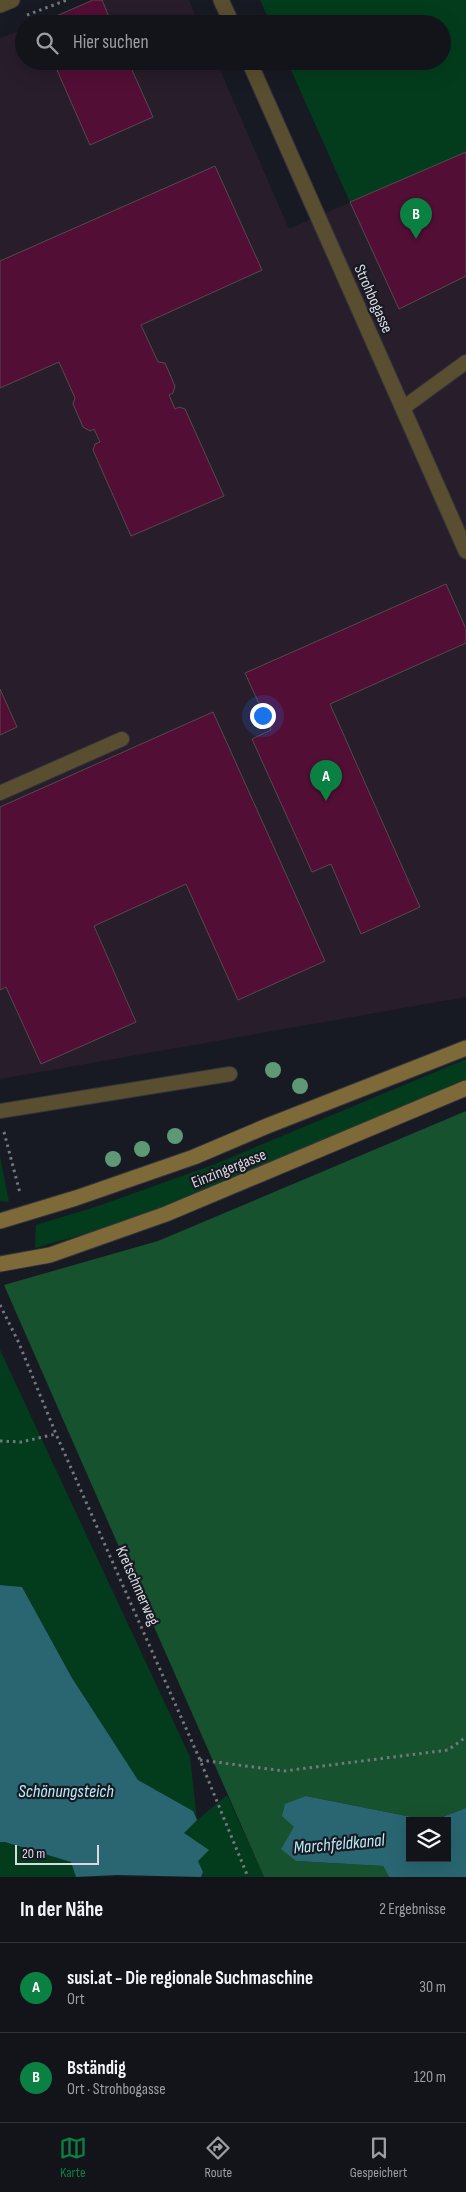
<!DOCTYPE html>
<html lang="de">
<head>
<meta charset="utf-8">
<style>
  body { margin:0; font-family:"Sofia Sans Condensed",sans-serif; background:#1b1d23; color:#f1f3f6 }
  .controls { position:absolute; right:15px; bottom:15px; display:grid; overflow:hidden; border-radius:0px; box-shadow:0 5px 20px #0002 }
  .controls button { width:45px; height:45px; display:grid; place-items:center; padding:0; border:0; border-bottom:1px solid #313339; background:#12141a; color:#f1f3f6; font:25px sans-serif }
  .scale { position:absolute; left:15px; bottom:12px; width:84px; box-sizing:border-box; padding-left:5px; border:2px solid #d9dae0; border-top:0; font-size:14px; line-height:18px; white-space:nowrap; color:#d9dae0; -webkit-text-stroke:4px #181a23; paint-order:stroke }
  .you { position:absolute; left:262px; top:715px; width:18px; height:18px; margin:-12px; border:4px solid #fff; border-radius:50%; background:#1a73e8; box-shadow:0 0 0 8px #1a73e833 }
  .badge { display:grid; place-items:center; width:32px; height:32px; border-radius:50%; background:#0b8043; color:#fff; font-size:16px; font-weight:700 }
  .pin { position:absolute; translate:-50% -41px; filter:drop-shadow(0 1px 2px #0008) }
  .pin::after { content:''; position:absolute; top:26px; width:18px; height:15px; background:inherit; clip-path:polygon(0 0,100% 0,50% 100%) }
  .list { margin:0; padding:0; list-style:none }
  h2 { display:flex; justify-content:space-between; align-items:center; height:65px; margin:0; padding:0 20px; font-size:21px }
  h2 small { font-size:16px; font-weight:400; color:#9c9ea2 }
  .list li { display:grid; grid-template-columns:32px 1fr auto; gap:15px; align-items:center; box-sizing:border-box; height:90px; padding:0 20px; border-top:1px solid #313339 }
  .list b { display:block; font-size:19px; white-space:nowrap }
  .list p { margin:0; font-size:16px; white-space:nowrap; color:#9c9ea2 }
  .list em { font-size:16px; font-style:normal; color:#9c9ea2 }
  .icon { flex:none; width:28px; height:28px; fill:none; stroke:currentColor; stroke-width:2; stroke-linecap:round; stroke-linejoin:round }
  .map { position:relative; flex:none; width:466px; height:1877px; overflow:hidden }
  .search { position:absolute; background:#12141a; box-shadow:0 5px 20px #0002; left:15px; right:15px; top:15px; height:55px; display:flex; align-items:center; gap:12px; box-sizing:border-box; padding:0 18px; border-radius:28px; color:#9c9ea2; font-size:19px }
  .sheet { height:245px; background:#12141a }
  nav { display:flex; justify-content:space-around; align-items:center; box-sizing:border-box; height:70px; border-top:1px solid #313339; background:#12141a; font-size:14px; color:#9c9ea2 }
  nav a { display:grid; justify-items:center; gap:2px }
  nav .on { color:#0b8043 }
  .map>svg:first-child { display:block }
</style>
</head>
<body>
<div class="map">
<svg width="466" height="1877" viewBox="0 0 466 1877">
  <rect width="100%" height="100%" fill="#181a23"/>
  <path fill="#281d2b" d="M93,0h96l10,24h-161z
    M24,29v32h192l73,168 177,-77v845l-466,82v-1041z"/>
  <path fill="#033c1d" d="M260,0h206v152l-116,50 -63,-141h155v-37h-171z
    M466,1059v21l-290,122 -71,26 -70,20 1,-23 62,-19 115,-41z
    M0,1156l9,46 -9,-1z
    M0,1350l190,407 7,63 30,-25 37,82h-63l2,-5 -19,-39 9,-22 -55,-31 -66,-102 -50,-91 -22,-2z
    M0,1842h5l67,20 4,15h-76z"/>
  <path fill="#17522e" d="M466,1111v697l-34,13 -126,-25 -12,31 2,34 87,5 6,11h-125l-260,-592 154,-44z"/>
  <path fill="#296671" d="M0,1585l22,2 50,91 66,102 55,31 4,9 -13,13 25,17 -11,11 5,11 -2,5 -84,-2 -41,2 -5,-15 -66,-20h-5z
    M306,1796l126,25h-22v37h37v-37h-15l34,-13v69h-77l-6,-11 -87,-5 -15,-12 13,-22 -12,-11 3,-12z"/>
  <path fill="#530e35" stroke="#554a4e" d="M93,0h9l10,24h-74z
    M53,61h75l25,56 -63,28z
    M466,152v124l-67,33 -49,-107z
    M215,166l47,104 -121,55 17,37 7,1 10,23 -2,7 -4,2 6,14 4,-2 6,2 39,87 -93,40 -38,-86 2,-6 5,-2 -6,-13 -4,2 -7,-4 -10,-23 2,-6 -16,-36 -59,26v-127z
    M446,584l20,45v14l-136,61 90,203 -59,27 -30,-70 -19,8 -60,-133 19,-9 -26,-57z
    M0,689l17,38 -17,8z
    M213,712l112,249 -87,39 -52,-116 -92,42 42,96 -95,42 -35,-77 -6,3v-183z"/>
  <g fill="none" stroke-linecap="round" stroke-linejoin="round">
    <defs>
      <path id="lane" d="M403,408l63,-46
        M0,793l122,-54
        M0,1111l230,-37"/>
      <path id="street" d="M221,0l11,24
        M0,5l12,-5
        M249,61l217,490"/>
      <path id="secondary" d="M0,1221l76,-23 118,-41 73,-31 199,-78
        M0,1264l50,-9 116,-41 300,-126"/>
    </defs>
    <use href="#lane" stroke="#33353d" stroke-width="16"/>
    <use href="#street" stroke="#33353d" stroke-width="17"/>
    <use href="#secondary" stroke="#33353d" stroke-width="17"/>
    <path stroke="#75777e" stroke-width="3" stroke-dasharray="2.5 4" stroke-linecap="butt" d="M27,15l40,-15
      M4,1132l16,61
      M0,1305l18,36 38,93 144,326 48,117
      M0,1441l21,1 35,-8
      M200,1760l84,11 164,-21 18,-13"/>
    <use href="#lane" stroke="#5a4e30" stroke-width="14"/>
    <use href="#street" stroke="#5a4e30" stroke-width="15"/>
    <use href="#secondary" stroke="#7e6a38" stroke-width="15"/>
  </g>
  <g fill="#5e9875">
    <circle cx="273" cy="1070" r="8"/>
    <circle cx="300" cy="1086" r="8"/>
    <circle cx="175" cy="1136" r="8"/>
    <circle cx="142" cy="1149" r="8"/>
    <circle cx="113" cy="1159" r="8"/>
  </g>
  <g text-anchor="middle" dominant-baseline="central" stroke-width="4.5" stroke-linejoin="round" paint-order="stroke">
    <g font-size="16" fill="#d9dae0" stroke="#181a23">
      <text transform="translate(373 299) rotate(66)">Strohbogasse</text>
      <text transform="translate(229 1169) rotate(-22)">Einzingergasse</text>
      <text transform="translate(137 1586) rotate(66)">Kretschmerweg</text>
    </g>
    <g font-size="18" font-style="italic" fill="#b9edf8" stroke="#181a23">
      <text x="66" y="1791">Schönungsteich</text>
      <text transform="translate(339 1844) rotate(-5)">Marchfeldkanal</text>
    </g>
  </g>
</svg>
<div class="controls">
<button><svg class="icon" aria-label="layers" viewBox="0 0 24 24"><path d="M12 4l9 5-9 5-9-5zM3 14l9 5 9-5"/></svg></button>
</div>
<div class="scale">20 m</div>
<div class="you"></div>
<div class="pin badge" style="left:326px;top:801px">A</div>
<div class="pin badge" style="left:416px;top:239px">B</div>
<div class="search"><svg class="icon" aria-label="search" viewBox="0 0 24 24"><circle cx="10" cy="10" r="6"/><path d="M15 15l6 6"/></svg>Hier suchen</div>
</div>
<section class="sheet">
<h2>In der Nähe<small>2 Ergebnisse</small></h2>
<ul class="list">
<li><span class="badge">A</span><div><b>susi.at - Die regionale Suchmaschine</b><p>Ort</p></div><em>30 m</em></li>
<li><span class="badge">B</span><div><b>Bständig</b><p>Ort · Strohbogasse</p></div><em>120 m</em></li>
</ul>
</section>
<nav>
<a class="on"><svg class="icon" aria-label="map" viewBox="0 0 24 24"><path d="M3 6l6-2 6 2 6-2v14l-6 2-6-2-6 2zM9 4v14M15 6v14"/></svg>Karte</a>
<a><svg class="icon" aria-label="directions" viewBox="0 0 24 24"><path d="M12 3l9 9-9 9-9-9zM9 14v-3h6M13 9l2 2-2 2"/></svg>Route</a>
<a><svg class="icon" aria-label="saved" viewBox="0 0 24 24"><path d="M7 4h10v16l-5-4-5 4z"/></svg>Gespeichert</a>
</nav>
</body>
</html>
